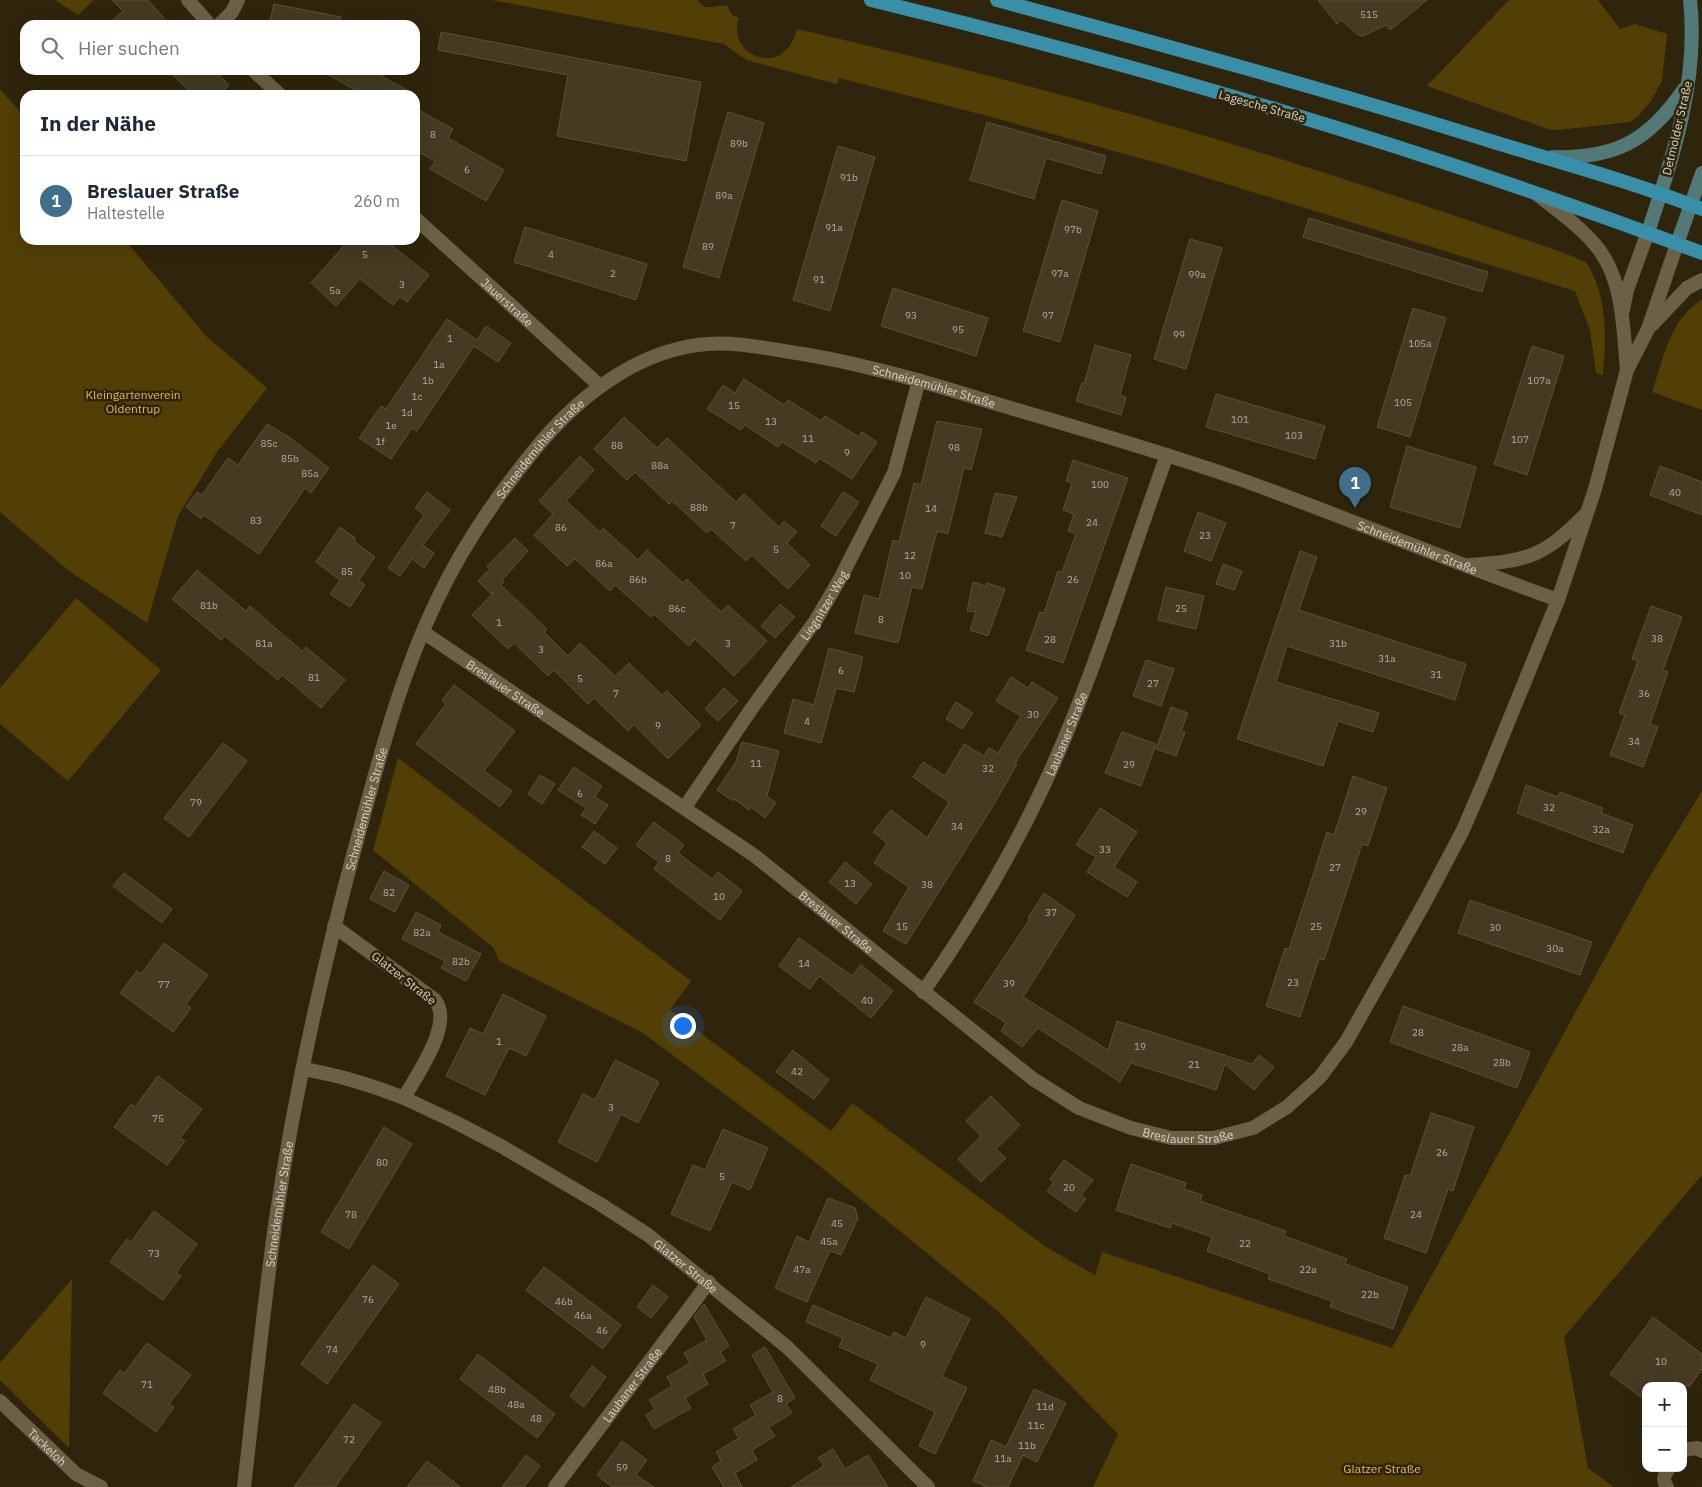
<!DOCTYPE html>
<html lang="de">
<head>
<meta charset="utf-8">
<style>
  body { margin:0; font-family:"IBM Plex Sans",sans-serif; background:#f6f6f7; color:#1f2937 }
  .controls { position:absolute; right:15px; bottom:15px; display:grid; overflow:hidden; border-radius:10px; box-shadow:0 5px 20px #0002 }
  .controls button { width:45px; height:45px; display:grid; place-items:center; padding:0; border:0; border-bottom:1px solid #e0e1e3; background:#fff; color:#1f2937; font:25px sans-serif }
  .you { position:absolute; left:682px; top:1025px; width:18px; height:18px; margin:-12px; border:4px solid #fff; border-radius:50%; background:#1a73e8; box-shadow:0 0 0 8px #1a73e833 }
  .badge { display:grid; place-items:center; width:32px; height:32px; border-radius:50%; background:#416e8b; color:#fff; font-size:16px; font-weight:700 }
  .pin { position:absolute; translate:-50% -41px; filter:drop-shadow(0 1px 2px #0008) }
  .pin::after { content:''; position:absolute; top:26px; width:18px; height:15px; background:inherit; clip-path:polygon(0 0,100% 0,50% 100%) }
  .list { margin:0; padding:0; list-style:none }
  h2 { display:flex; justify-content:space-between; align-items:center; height:65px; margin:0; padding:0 20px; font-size:21px }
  h2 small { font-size:16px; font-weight:400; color:#747a83 }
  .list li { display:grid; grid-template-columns:32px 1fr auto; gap:15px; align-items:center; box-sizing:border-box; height:90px; padding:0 20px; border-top:1px solid #e0e1e3 }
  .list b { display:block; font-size:19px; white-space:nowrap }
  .list p { margin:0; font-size:16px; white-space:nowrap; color:#747a83 }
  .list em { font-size:16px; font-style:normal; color:#747a83 }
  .icon { flex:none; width:28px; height:28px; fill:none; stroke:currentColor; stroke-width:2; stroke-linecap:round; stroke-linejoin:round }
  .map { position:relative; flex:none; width:1702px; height:1487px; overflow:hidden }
  .search { position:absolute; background:#fff; box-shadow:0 5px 20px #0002; left:20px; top:20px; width:400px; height:55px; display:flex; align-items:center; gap:12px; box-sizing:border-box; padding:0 18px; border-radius:15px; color:#747a83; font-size:19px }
  .panel { position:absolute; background:#fff; box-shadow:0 5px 20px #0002; left:20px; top:90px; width:400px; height:155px; border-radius:15px }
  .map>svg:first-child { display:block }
</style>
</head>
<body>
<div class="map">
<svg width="1702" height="1487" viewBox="0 0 1702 1487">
  <rect width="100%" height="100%" fill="#2f250c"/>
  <path fill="#523f06" d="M55,0h39l-16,15z
    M492,0h206c7,13 17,4 29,6l6,10 6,1c-14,38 45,64 58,12 197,45 391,98 583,162 46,15 92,30 137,46 24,8 48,15 70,26 21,36 19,72 16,112l-7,-2 -6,-43 -15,-39 -410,-126 -185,-51 -141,-36 -2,6 -91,-24 -22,-16z
    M1509,0h89l22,29 15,-5 32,10 -5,47 -11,20 -13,15 -8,6 -72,8 -10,-1 -121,-43z
    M0,89l25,28v123h100l81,96 61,52 -50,64 -39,64 -31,107 -78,-52 -69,-59z
    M1702,300v110l-50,-18c11,-32 18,-74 50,-92z
    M76,598l85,72 -93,111 -68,-57v-36z
    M398,758l293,223 -21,29 161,121 21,-28 194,144 49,28 7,-23 290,96 255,-467 55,-90v384l-138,162 24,131 26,19h-521l25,-53 -119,-122 -189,-154 -167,-125 -144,-72 -5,-13 -121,-98z
    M72,1279l-3,169 -69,-68v-17z"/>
  <path fill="#453b22" stroke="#5c5137" d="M112,0h36l22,25h-63l16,-14z
    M1318,0h109l-37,30 -4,-5 -23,11 -5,-1 -17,-15 -4,4z
    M274,4l67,13 -1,8h-51l-19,-4z
    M441,32l260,50 -15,79 -129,-25 11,-61 -130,-25z
    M168,70h46l15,15 -10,10h-26z
    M320,70h67l-4,7 33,18h-52z
    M415,108l38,21 -5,9 56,32 -18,31 -56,-32 5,-8 -20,-11z
    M728,112l36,11 -45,155 -36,-11z
    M987,122l119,34 -5,18 -55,-16 -12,41 -64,-19z
    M838,146l37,11 -45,154 -37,-11z
    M1062,200l36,11 -38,131 -37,-11z
    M1309,218l179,54 -6,20 -179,-55z
    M525,227l122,37 -11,36 -122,-38z
    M1190,239l32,9 -36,121 -32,-10z
    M349,240h36l44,35 -22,27 -7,-5 -7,8 -33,-26 -24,27 -25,-23z
    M893,288l95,30 -12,38 -95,-30z
    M1413,308l33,10 -36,119 -33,-10z
    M447,319l30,21 9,-14 25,17 -13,19 -24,-16 -57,85 -5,-3 -21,31 -32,-21 22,-32 5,3z
    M1095,345l36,10 -11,40 6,2 -5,18 -45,-14 6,-18 2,1z
    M1532,346l32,10 -37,119 -33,-11z
    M744,379l40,26 4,-5 33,21 4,-5 34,21 3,-5 15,10 -25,37 -33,-21 -3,5 -34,-21 -4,5 -33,-22 -4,5 -34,-21 16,-24 12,8z
    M1216,394l109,32 -10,33 -109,-32z
    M624,417l33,31 10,-10 69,64 8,-8 35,33 5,-6 13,11 -10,11 23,22 -22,24 -36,-34 -6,6 -35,-32 -4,4 -35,-32 -3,3 -34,-32 -8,8 -33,-31z
    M937,421l45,8 -11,41 -7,-2 -16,66 -11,-3 -15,58 -10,-2 -14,56 -43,-10 9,-38 15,4 14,-59 6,2 15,-59 7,2z
    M267,424l22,13 40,31 -18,25 -6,-5 -46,66 -55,-39 -3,4 -15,-12 11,-15 5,3 26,-37 10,7z
    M1407,446l69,21 -16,61 -70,-21z
    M580,456l14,14 -28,31 34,31 3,-4 35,32 9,-10 36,33 4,-4 34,33 7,-7 39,36 -33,35 -39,-37 -6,7 -35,-32 -3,3 -36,-32 -5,6 -35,-32 -8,7 -33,-31 19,-21 -14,-13z
    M1073,460l55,18 -65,185 -37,-13 14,-38 4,1 14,-42 4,1 14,-38 -8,-3 6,-17 -11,-4 9,-27 -6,-2z
    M1660,466l42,16v33l-52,-20z
    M427,492l23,18 -27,35 11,8 -10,15 -12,-9 -12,17 -12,-8 36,-53 -9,-7z
    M843,492l16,10 -23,34 -15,-10z
    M995,493l22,4 -15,40 -17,-4z
    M1198,512l28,11 -15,38 -27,-10z
    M340,527l14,10 1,5 20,15 -16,23 6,5 -15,22 -20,-13 10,-14 -24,-18z
    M515,538l13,13 -26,29 2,2 -3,3 46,44 -3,3 24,24 12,-13 35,33 14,-13 33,32 5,-4 34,34 -33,34 -34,-34 -6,6 -34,-33 -6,6 -34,-34 -6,6 -34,-33 -6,6 -36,-34 22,-23 -3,2 -13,-13 12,-12 -3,-3z
    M1300,551l17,6 -18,53 167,54 -11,36 -168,-54 -11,36 103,31 -6,19 -35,-11 -15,45 -86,-27z
    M1223,564l19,7 -8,19 -18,-6z
    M197,570l49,41 4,-5 52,45 4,-4 39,33 -24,28 -39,-33 -4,5 -53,-44 -4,4 -49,-41z
    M973,582l13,4 1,-3 18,6 -17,47 -18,-6 6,-18 -9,-1z
    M1166,587l38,9 -8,33 -38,-9z
    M780,604l15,13 -20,21 -14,-12z
    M1651,606l31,11 -19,53 5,2 -18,52 8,3 -15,40 -33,-12 15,-40 -6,-2 19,-52 -6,-2z
    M829,648l34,9 -9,35 -18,-4 -15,55 -37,-10 9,-34 21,6z
    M1146,660l28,9 -13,37 -28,-10z
    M1011,677l17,11 4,-6 26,16 -43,65 2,1 -24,42 -87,138 -23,-13 26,-44 -35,-24 13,-20 -14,-11 18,-22 36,28 22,-36 -36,-25 10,-15 22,14 19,-32 20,12 5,-8 9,5 23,-37 -25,-15z
    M454,685l61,46 -31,40 28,20 -12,16 -84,-63 30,-40 -4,-4z
    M724,688l14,13 -20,20 -13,-12z
    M956,702l17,11 -11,16 -16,-10z
    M1171,707l17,6 -7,18 4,1 -9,24 -20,-7z
    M1122,732l34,12 -15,42 -36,-13z
    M742,742l37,9 -12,45 9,7 -11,15 -14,-11 -2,3 -15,-11 -1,2 -16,-11 19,-28z
    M223,743l24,18 -58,76 -25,-19z
    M574,767l28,19 -7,11 13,8 -13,19 -14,-9 5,-7 -28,-18z
    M540,775l15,9 -13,20 -14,-10z
    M1353,776l34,12 -19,58 -6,-2 -38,116 -5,-1 -19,58 -34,-11 19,-58 4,1 38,-117 7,3z
    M1526,785l32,12 2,-5 43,16 -2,5 32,12 -10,28 -106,-40z
    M1100,808l37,24 -23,35 23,15 -10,15 -40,-25 9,-15 -20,-12z
    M654,822l30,23 -6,8 34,26 6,-7 24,19 -22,29 -66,-51 5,-7 -23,-17z
    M594,831l23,17 -12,16 -23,-17z
    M845,862l27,22 -16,20 -27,-22z
    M384,871l25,14 -14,27 -25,-13z
    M124,873l48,36 -10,14 -49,-37z
    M1044,893l31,22 -52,82 85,53 9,-29 135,43 7,-9 15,12 -20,23 -29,-26 -9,26 -85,-27 -11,19 -82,-54 -16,19 -21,-16 5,-8 -32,-21 56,-83 -2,-1z
    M1470,900l122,42 -12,33 -122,-42z
    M416,912l25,13 -3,7 43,22 -15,27 -25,-13 4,-7 -43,-22z
    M799,938l53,38 9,-11 32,26 -22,27 -52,-42 -9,13 -31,-23z
    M164,943l44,32 -22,29 5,4 -18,24 -53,-39 17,-22 4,3z
    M503,994l43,22 -20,40 -17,-8 -24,47 -39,-19 24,-48 13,6z
    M1403,1006l127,46 -13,36 -127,-46z
    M793,1050l36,30 -15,19 -38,-27z
    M615,1060l44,22 -21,41 -17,-9 -24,48 -39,-20 25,-48 12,6z
    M158,1076l44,33 -22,29 5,3 -18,24 -53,-38 17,-23 4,3z
    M991,1096l29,29 -24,24 10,9 -25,24 -23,-23 23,-23 -15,-15z
    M1431,1113l43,14 -21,64 -5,-2 -22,64 -42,-15 21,-63 5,1z
    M384,1127l28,17 -63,105 -28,-17z
    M723,1129l45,19 -18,42 -18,-8 -22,49 -39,-17 22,-49 12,5z
    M1064,1160l29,20 -12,15 5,4 -10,13 -29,-21 7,-9 -4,-3z
    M1131,1164l55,19 -2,6 18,6 -2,6 86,30 -2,5 63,23 -2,5 63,23 -15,42 -63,-22 2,-6 -64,-22 2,-5 -63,-23 5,-14 -40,-14 -2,5 -54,-18z
    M828,1198l27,10 3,10 -17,37 -11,-4 -23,51 -32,-14 22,-52 12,6z
    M154,1211l43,33 -21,29 5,3 -18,24 -53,-38 17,-23 4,3z
    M373,1265l26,19 -72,100 -26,-20z
    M544,1267l77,58 -18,24 -77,-59z
    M653,1285l15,12 -17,21 -14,-11z
    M926,1297l44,22 -28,57 25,12 -32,66 -16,-8 16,-34 -65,-32 8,-16 -39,-17 4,-9 -37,-16 7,-17 78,33 3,-6 12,6z
    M704,1304l25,42 -9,6 6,9 -23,13 5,10 -23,14 6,10 -37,21 -8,-14 9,-6 -6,-9 23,-14 -5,-9 23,-14 -6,-10 23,-13 -13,-23z
    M1653,1317l49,37v15l-12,17h-44v15l-36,-27z
    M147,1343l44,32 -22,29 5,3 -18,25 -53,-39 17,-23 4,4z
    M765,1347l30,51 -9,6 6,9 -23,14 6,9 -23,14 5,10 -22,13 7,14h-18l-12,-20 9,-6 -5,-9 23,-14 -6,-9 23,-14 -6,-10 23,-13 -21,-37z
    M478,1354l77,60 -18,24 -77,-59z
    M592,1366l14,11 -22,30 -14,-11z
    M1034,1389l32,14 -29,59 -14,-7 -15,32h-21l-14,-6 18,-41 15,7z
    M354,1404l27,19 -46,64h-41z
    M622,1441l25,19 -11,15 18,12h-42l-15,-12z
    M833,1449l12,20 23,-14 20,32h-97l33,-21 -6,-8z
    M526,1455l14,11 -16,21h-22z
    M427,1461l33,26h-53z"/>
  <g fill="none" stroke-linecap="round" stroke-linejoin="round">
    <g stroke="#6c6146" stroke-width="14">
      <path d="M188,0l22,25"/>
      <path d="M219,25l13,-13 6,-12"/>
      <path d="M253,70l27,25"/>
      <path d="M1538,195c21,17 46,34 62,56 24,33 23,80 27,119"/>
      <path id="s1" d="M415,218l185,168"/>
      <path d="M1623,310l4,-20 21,-58"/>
      <path d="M1652,325l35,-37 15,-8"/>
      <path d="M1469,565c59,-4 74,-8 116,-50"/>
      <path id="s2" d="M423,632l332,224 278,223 46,29 52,20 40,10h43l39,-10 34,-21 33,-30 26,-35 79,-140 38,-72 22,-51 73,-179 37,-111 32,-119 21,-41 29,-85"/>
      <path id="s3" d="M685,807l67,-99 64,-88 25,-43 53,-104 25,-93"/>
      <path id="s4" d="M923,992c46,-66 87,-134 121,-207 49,-105 83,-220 123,-330"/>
      <path d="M303,1069c36,6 68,16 101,29 13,-24 50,-74 31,-98l-101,-74"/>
      <path id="s5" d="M404,1098l49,23 48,25 99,58 48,31 139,112 141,140"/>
      <path id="s6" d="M0,1401l76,73 25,13"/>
      <path d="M1683,1450l14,-2 5,3"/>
      <path id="s7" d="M244,1487c10,-87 19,-175 31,-262 18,-124 45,-246 77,-366 24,-88 46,-179 86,-261 27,-57 63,-108 103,-156 42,-49 100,-93 166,-98 26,-2 52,3 77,7 69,10 136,29 203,50 84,25 169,49 252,78 107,38 212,83 319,121"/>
      <path id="s8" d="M555,1487l154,-205"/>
      <path d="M1667,1487c-5,-8 -3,-11 2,-19"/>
    </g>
    <path stroke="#527877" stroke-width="14" d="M1552,157c63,2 97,-16 132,-68
      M1648,232c25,-75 51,-152 42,-232
      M1677,244l25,-71"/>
    <path stroke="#388fa7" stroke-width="14" d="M871,0c281,68 560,151 831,253
      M997,0c167,45 335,91 500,143 69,21 138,40 205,66"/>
  </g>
  <g text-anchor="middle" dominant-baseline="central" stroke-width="5" stroke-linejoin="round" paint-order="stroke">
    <g font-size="10" fill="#b6ae9d">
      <text x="1369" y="14">515</text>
      <text x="433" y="134">8</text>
      <text x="739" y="143">89b</text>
      <text x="467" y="169">6</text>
      <text x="849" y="177">91b</text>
      <text x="724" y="195">89a</text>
      <text x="834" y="227">91a</text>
      <text x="1073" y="229">97b</text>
      <text x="708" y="246">89</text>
      <text x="365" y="254">5</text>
      <text x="551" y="254">4</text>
      <text x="613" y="273">2</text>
      <text x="1060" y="273">97a</text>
      <text x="1197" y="274">99a</text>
      <text x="819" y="279">91</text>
      <text x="402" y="284">3</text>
      <text x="335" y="290">5a</text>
      <text x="911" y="315">93</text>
      <text x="1048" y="315">97</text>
      <text x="958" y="329">95</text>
      <text x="1179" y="334">99</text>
      <text x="450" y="338">1</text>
      <text x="1420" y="343">105a</text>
      <text x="439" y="364">1a</text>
      <text x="428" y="380">1b</text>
      <text x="1539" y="380">107a</text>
      <text x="417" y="396">1c</text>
      <text x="1403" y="402">105</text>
      <text x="734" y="405">15</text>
      <text x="407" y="412">1d</text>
      <text x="1240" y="419">101</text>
      <text x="771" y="421">13</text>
      <text x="391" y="425">1e</text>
      <text x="1294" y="435">103</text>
      <text x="808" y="438">11</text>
      <text x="1520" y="439">107</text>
      <text x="380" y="441">1f</text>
      <text x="269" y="443">85c</text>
      <text x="617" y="445">88</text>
      <text x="954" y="447">98</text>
      <text x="847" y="452">9</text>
      <text x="290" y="458">85b</text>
      <text x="660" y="465">88a</text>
      <text x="310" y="473">85a</text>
      <text x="1100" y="484">100</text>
      <text x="1675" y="492">40</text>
      <text x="699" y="507">88b</text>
      <text x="931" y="508">14</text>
      <text x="256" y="520">83</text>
      <text x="1092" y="522">24</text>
      <text x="733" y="525">7</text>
      <text x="561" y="527">86</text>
      <text x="1205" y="535">23</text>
      <text x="776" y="549">5</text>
      <text x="910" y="555">12</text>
      <text x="604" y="563">86a</text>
      <text x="347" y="571">85</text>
      <text x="905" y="575">10</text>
      <text x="638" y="579">86b</text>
      <text x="1073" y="579">26</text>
      <text x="209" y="605">81b</text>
      <text x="677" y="608">86c</text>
      <text x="1181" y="608">25</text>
      <text x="881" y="619">8</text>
      <text x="499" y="622">1</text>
      <text x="1657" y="638">38</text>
      <text x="1050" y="639">28</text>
      <text x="264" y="643">81a</text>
      <text x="728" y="643">3</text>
      <text x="1338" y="643">31b</text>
      <text x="541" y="649">3</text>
      <text x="1387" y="658">31a</text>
      <text x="841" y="670">6</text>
      <text x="1436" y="674">31</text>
      <text x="314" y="677">81</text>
      <text x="580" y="678">5</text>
      <text x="1153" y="683">27</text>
      <text x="616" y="693">7</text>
      <text x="1644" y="693">36</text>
      <text x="1033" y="714">30</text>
      <text x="807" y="721">4</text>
      <text x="658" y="725">9</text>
      <text x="1634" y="741">34</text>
      <text x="756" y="763">11</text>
      <text x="1129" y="764">29</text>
      <text x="988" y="768">32</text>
      <text x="580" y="793">6</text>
      <text x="196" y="802">79</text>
      <text x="1549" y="807">32</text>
      <text x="1361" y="811">29</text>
      <text x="957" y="826">34</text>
      <text x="1601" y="829">32a</text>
      <text x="1105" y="849">33</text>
      <text x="668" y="858">8</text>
      <text x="1335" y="867">27</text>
      <text x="850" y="883">13</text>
      <text x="927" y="884">38</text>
      <text x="389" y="892">82</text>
      <text x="719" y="896">10</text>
      <text x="1051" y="912">37</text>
      <text x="902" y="926">15</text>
      <text x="1316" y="926">25</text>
      <text x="1495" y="927">30</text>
      <text x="422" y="932">82a</text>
      <text x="1555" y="948">30a</text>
      <text x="461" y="961">82b</text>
      <text x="804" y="963">14</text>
      <text x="1293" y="982">23</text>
      <text x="1009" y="983">39</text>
      <text x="164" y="984">77</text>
      <text x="867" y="1000">40</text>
      <text x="1418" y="1032">28</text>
      <text x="499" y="1041">1</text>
      <text x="1140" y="1046">19</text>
      <text x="1460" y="1047">28a</text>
      <text x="1502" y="1062">28b</text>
      <text x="1194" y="1064">21</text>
      <text x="797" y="1071">42</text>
      <text x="611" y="1107">3</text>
      <text x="158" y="1118">75</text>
      <text x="1442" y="1152">26</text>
      <text x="382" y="1162">80</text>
      <text x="722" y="1176">5</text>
      <text x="1069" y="1187">20</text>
      <text x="351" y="1214">78</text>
      <text x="1416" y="1214">24</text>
      <text x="837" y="1223">45</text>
      <text x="829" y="1241">45a</text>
      <text x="1245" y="1243">22</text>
      <text x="154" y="1253">73</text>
      <text x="802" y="1269">47a</text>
      <text x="1308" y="1269">22a</text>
      <text x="1370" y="1294">22b</text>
      <text x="368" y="1299">76</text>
      <text x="564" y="1301">46b</text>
      <text x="583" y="1315">46a</text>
      <text x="602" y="1330">46</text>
      <text x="923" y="1344">9</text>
      <text x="332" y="1349">74</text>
      <text x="1661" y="1361">10</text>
      <text x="147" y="1384">71</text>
      <text x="497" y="1389">48b</text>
      <text x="780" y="1398">8</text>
      <text x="516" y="1404">48a</text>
      <text x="1045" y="1406">11d</text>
      <text x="536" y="1418">48</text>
      <text x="1036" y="1425">11c</text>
      <text x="349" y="1439">72</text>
      <text x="1027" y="1445">11b</text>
      <text x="1003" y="1458">11a</text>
      <text x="622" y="1467">59</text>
    </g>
    <g font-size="12" fill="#dbd5c6" stroke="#2f250c">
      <text transform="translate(1262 106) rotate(16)">Lagesche Straße</text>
      <text transform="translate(1677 128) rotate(-77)">Detmolder Straße</text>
      <text stroke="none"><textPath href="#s1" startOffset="125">Jauerstraße</textPath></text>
      <text stroke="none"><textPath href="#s7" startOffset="1530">Schneidemühler Straße</textPath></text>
      <text stroke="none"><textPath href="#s7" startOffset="1095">Schneidemühler Straße</textPath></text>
      <text stroke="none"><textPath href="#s7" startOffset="2040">Schneidemühler Straße</textPath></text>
      <text stroke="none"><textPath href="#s3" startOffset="245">Liegnitzer Weg</textPath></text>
      <text stroke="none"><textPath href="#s2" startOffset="100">Breslauer Straße</textPath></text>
      <text stroke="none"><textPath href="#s4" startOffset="296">Laubaner Straße</textPath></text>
      <text stroke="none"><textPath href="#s7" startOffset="690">Schneidemühler Straße</textPath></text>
      <text stroke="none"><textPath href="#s2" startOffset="505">Breslauer Straße</textPath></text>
      <text transform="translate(404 978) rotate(38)">Glatzer Straße</text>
      <text stroke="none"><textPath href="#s2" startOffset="925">Breslauer Straße</textPath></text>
      <text stroke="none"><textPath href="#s7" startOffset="285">Schneidemühler Straße</textPath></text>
      <text stroke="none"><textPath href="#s5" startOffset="329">Glatzer Straße</textPath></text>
      <text stroke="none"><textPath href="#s8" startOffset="128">Laubaner Straße</textPath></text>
      <text stroke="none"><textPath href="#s6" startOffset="66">Tackeloh</textPath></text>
    </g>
    <g font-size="12" fill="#e1bb56" stroke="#2f250c">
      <text x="133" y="394">Kleingartenverein<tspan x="133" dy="14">Oldentrup</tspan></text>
      <text x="1382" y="1468">Glatzer Straße</text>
    </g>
  </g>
</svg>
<div class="controls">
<button>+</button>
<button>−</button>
</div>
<div class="you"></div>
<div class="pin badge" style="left:1355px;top:508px">1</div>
<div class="search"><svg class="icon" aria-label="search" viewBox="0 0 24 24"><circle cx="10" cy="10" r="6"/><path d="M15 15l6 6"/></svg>Hier suchen</div>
<section class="panel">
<h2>In der Nähe<small></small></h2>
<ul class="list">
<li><span class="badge">1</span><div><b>Breslauer Straße</b><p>Haltestelle</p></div><em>260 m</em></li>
</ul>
</section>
</div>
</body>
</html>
